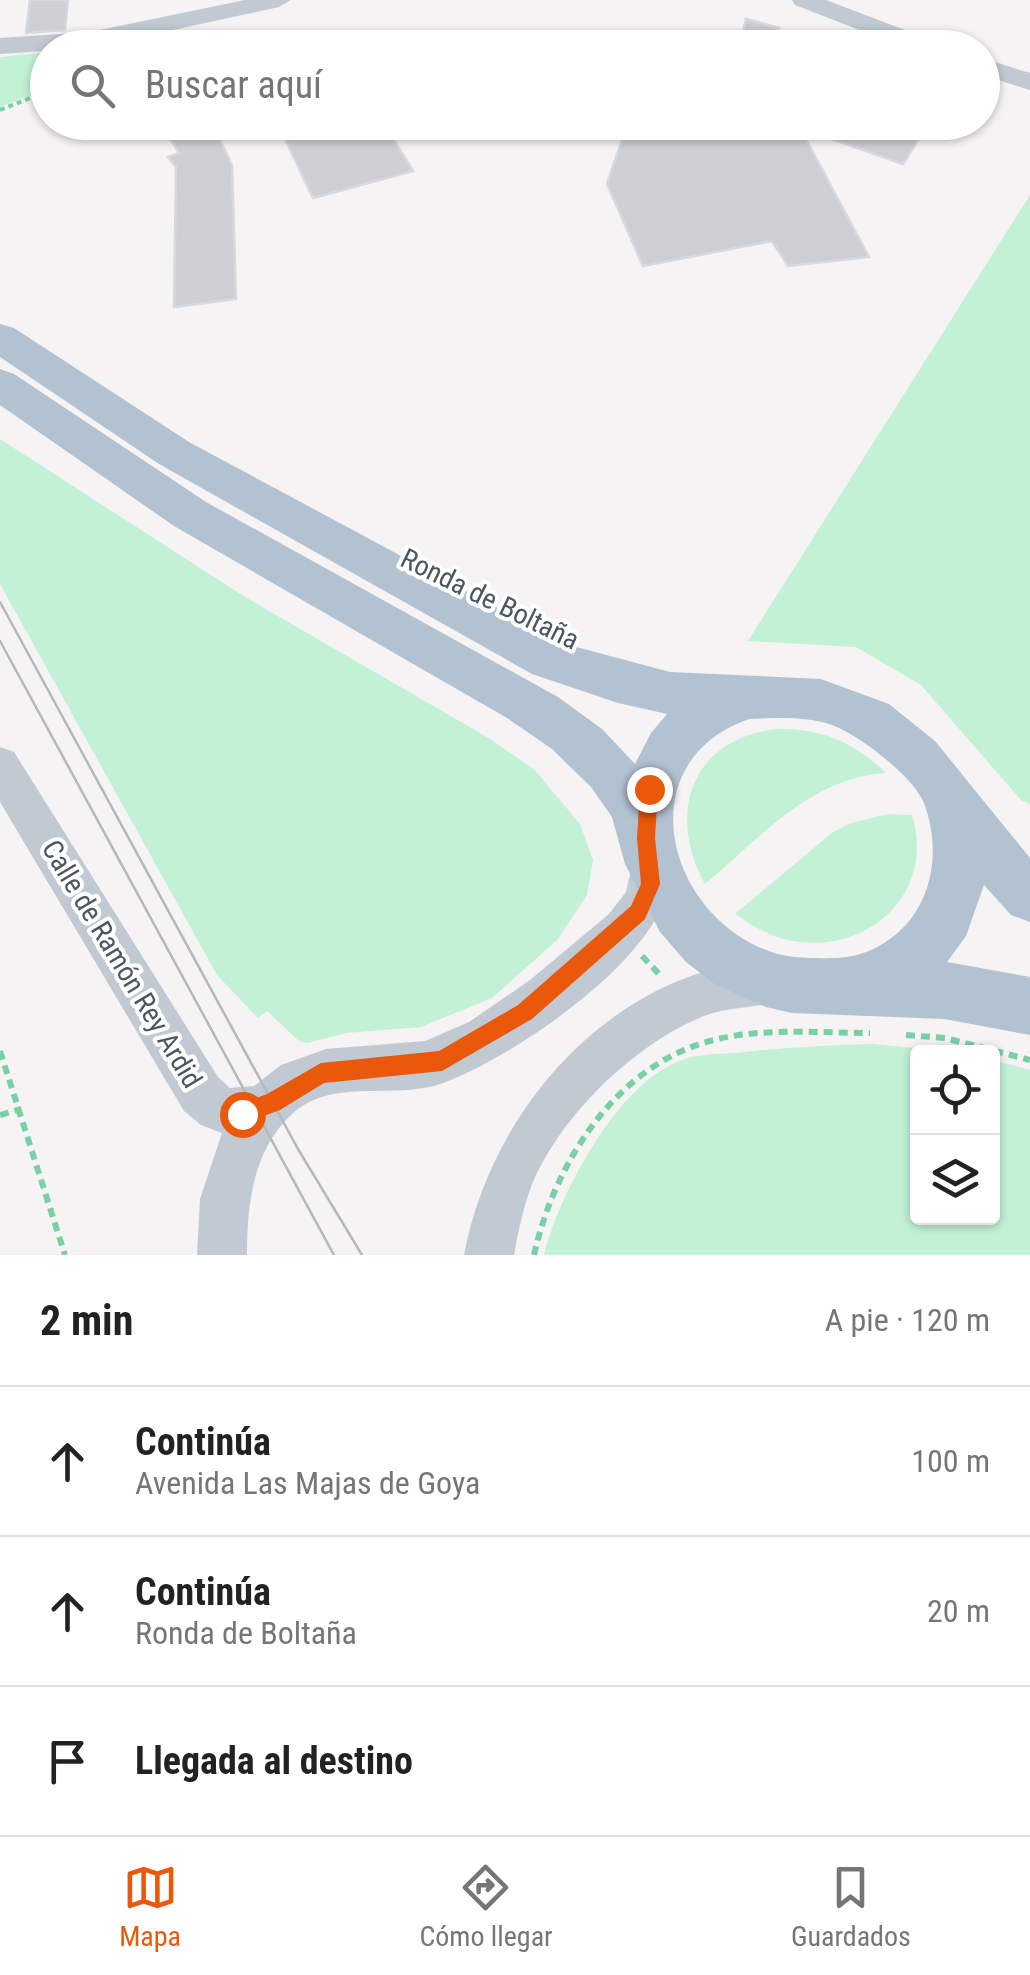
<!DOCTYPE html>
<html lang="es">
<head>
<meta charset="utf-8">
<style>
  body { margin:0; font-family:"Roboto Condensed",sans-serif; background:#f6f6f6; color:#222 }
  .controls { position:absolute; right:30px; bottom:30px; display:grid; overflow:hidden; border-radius:10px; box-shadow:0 2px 8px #0004 }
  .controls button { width:90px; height:90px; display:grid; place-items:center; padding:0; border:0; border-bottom:2px solid #e0e0e0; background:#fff; color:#222; font:50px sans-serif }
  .stop { position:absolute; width:30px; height:30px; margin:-22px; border:8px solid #ea580c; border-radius:50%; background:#fff }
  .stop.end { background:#ea580c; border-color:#fff; box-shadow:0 2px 10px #0008 }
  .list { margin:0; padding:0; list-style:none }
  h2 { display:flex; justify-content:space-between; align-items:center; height:130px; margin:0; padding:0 40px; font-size:42px }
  h2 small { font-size:32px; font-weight:400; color:#767676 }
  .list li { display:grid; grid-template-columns:65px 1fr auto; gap:30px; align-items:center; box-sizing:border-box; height:150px; padding:0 40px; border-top:2px solid #e0e0e0 }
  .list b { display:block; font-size:38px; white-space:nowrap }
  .list p { margin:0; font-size:32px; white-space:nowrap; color:#767676 }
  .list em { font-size:32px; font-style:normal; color:#767676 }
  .icon { flex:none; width:55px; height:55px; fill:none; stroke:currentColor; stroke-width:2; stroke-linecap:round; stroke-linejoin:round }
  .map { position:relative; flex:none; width:1030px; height:1255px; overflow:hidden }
  .search { position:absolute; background:#fff; box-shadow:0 2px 8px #0004; left:30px; right:30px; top:30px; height:110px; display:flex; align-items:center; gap:25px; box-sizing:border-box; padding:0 35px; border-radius:55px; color:#767676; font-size:38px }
  .sheet { height:580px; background:#fff }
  nav { display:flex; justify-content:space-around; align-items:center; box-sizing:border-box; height:140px; border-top:2px solid #e0e0e0; background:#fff; font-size:28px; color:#767676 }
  nav a { display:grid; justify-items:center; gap:5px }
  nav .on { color:#ea580c }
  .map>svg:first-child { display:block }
</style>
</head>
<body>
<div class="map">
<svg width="1030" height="1255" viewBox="0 0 1030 1255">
  <rect width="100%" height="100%" fill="#f5f3f3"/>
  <path fill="#c3f1d5" d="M47,52v37l-47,18v-50z
    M1030,195v609l-9,-4 -100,-115 -65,-38 -108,-6z
    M0,439l245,158 242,140 47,32 46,55 13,36 -6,35 -30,45 -65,58 -71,29 -75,6 -39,10 -8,-2 -32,-30 -9,7 -41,-43 -217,-391z
    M777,729c45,-1 78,14 109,44 -75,4 -126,65 -181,111 -39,-71 -14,-145 72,-155z
    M888,814l24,1c23,75 -38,135 -112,127 -24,-2 -46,-15 -65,-28l98,-82 18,-9z
    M873,1044l85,8h-40v166h74l1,-158 37,10v185h-486c15,-61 75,-174 138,-195 16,-6 36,-6 53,-7 46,-5 92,-8 138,-9z"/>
  <path fill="#cdcfd5" stroke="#d7d9de" stroke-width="2.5" d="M30,0h38l-3,30 -39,3z
    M746,19l33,9 -16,20h-24z
    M194,122h17l21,43 4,134 -62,8 2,-140 -8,-10 11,-4 -11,-18 15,-3 -1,-6z
    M277,122h106l30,49 -100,27z
    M628,122h301l-26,42 -103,-36 69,129 -81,9 -16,-25 -129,25 -36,-82z"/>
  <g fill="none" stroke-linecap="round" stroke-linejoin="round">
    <path stroke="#7ad0a6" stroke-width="4" stroke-dasharray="5 4" stroke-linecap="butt" d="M0,110l48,-19"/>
    <path stroke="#7ad0a6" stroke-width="6" stroke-dasharray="9 6" stroke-linecap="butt" d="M642,956l17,18
      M906,1035l39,3 85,22
      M0,1051l65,204
      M0,1115l21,-6
      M534,1255c20,-90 81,-189 176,-214 51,-14 108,-8 160,-8"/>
    <path fill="#c1cad2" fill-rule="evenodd" d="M245,0h46l-12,7 -189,41 -90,6v-16l90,-6z
      M792,0h34l113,43 3,5h-36l-111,-43z
      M982,58l48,15v17l-48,-15z
      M0,747l14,5 204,325 12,11 24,-2 27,-21 45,-16 99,-8 44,-19 61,-42 79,-66 17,-22 10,-45 15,-6 15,6c38,88 -157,214 -226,237 -48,16 -107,-7 -148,30 -39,36 -45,90 -45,141h-50l3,-56 22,-66 -21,-8 -17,-14 -184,-309z
      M771,959l16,7 7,16 -7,16c-27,11 -55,7 -83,18 -70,28 -145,101 -173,171 -8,22 -13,45 -17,68h-50c28,-149 150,-285 307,-296z"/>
    <path fill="#b3c2d1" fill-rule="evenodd" d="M0,324l14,4 175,114 376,202 105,28 151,7 68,25 46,37 95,117v64l-19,-7 -27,-30 -18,51 -19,26 83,15v58l-86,-16 -152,-6 -26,-6 -50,-22 -30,-23 -26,-30 -35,-68 -13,-47 -21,-30 -39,-38 -45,-31 -333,-192 -174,-121v-36l14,5 192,128 352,195 44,32 33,35 16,-31 16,-19 -49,-11 -86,-29 -373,-210 -159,-107zM749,719c27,-1 57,-3 83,6 27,10 81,51 92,78 18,48 9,105 -34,136 -24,17 -43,20 -72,19 -17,0 -36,-1 -52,-8 -102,-40 -137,-189 -17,-231z"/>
    <path stroke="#b5b8bd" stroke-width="2.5" d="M0,602l298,547 64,106
      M0,641l334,614"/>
  </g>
  <path fill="#ea580c" d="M649,781l9,8 -3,49 5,46 -15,35 -113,100 -90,52 -118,12 -44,27 -38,14 -7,-3 -3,-7 3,-8 32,-12 54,-31 118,-12 79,-46 113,-99 10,-22 -4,-46 3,-49z"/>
  <g text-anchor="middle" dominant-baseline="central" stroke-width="8" stroke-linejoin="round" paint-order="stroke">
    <g font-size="28" fill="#4a5661" stroke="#fff">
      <text transform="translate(490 599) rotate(26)">Ronda de Boltaña</text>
      <text transform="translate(122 964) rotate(59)">Calle de Ramón Rey Ardid</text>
    </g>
  </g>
</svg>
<div class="controls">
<button><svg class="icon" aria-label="locate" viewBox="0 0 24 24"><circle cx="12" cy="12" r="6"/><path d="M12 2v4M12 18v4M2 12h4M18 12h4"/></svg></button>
<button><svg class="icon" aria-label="layers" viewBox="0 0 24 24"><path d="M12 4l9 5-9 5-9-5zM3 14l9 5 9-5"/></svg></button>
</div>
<div class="stop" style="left:242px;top:1114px"></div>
<div class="stop end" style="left:649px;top:789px"></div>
<div class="search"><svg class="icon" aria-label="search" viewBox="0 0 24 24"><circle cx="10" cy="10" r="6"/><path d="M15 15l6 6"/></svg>Buscar aquí</div>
</div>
<section class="sheet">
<h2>2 min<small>A pie · 120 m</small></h2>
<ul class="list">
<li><svg class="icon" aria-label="ahead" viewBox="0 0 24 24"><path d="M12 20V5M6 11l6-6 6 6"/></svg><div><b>Continúa</b><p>Avenida Las Majas de Goya</p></div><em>100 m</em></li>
<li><svg class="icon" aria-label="ahead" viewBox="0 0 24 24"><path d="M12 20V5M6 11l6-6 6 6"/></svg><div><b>Continúa</b><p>Ronda de Boltaña</p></div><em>20 m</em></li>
<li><svg class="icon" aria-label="arrive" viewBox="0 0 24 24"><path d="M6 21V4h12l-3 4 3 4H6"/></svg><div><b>Llegada al destino</b></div></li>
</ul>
</section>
<nav>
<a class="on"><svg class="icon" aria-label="map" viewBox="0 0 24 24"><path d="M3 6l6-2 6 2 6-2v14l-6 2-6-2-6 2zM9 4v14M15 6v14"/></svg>Mapa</a>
<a><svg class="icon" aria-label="directions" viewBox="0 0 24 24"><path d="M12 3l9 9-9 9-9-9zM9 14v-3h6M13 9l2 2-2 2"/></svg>Cómo llegar</a>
<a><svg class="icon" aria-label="saved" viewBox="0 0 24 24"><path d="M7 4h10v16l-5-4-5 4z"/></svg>Guardados</a>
</nav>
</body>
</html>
